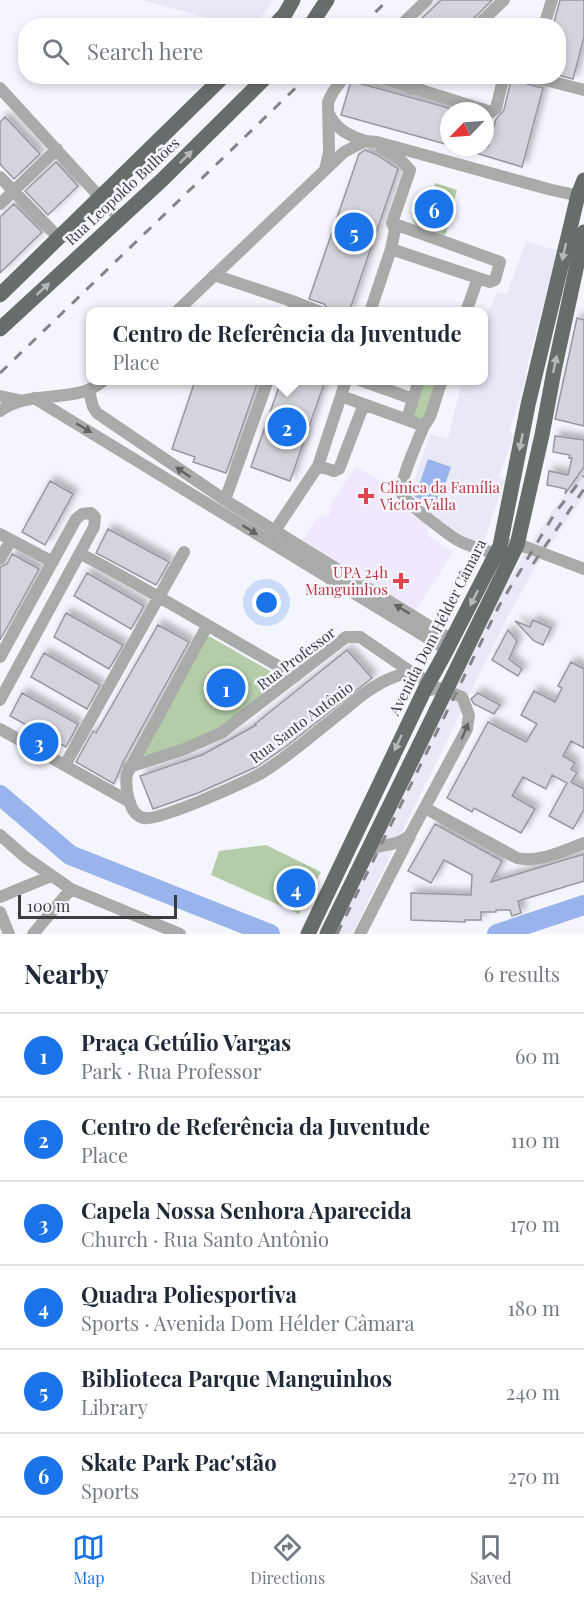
<!DOCTYPE html>
<html lang="en">
<head>
<meta charset="utf-8">
<style>
  body { margin:0; font-family:"Playfair Display",serif; background:#f2f2f3; color:#1f2937 }
  .compass { position:absolute; left:440px; top:102px; width:54px; height:54px; border-radius:50%; background:#fff; box-shadow:0 3px 9px #0003; rotate:245deg }
  .scale { position:absolute; left:18px; bottom:15px; width:159px; box-sizing:border-box; padding-left:6px; border:3px solid #3c3c3e; border-top:0; font-size:16px; line-height:21px; white-space:nowrap; color:#3c3c3e; -webkit-text-stroke:4px #f5f5fd; paint-order:stroke }
  .you { position:absolute; left:267px; top:603px; width:21px; height:21px; margin:-15px; border:4px solid #fff; border-radius:50%; background:#1a73e8; box-shadow:0 0 0 9px #1a73e833 }
  .badge { display:grid; place-items:center; width:39px; height:39px; border-radius:50%; background:#1a73e8; color:#fff; font-size:20px; font-weight:700 }
  .pin { position:absolute; translate:-50% -50%; border:3px solid #fff; box-shadow:0 2px 6px #0006 }
  .popup { position:absolute; left:86px; top:307px; width:402px; height:78px; box-sizing:border-box; display:grid; place-content:center; border-radius:12px; background:#fff; filter:drop-shadow(0 2px 4px #0005); font-size:20px; white-space:nowrap; color:#747a83 }
  .popup b { font-size:22px; color:#1f2937 }
  .popup::after { content:''; position:absolute; left:50%; top:100%; margin-left:-12px; border:12px solid transparent; border-top-color:#fff }
  .list { margin:0; padding:0; list-style:none }
  h2 { display:flex; justify-content:space-between; align-items:center; height:78px; margin:0; padding:0 24px; font-size:26px }
  h2 small { font-size:20px; font-weight:400; color:#747a83 }
  .list li { display:grid; grid-template-columns:39px 1fr auto; gap:18px; align-items:center; box-sizing:border-box; height:84px; padding:0 24px; border-top:2px solid #e0e1e3 }
  .list b { display:block; font-size:22px; white-space:nowrap }
  .list p { margin:0; font-size:20px; white-space:nowrap; color:#747a83 }
  .list em { font-size:20px; font-style:normal; color:#747a83 }
  .icon { flex:none; width:33px; height:33px; fill:none; stroke:currentColor; stroke-width:2; stroke-linecap:round; stroke-linejoin:round }
  .map { position:relative; flex:none; width:584px; height:934px; overflow:hidden }
  .search { position:absolute; background:#fff; box-shadow:0 3px 9px #0003; left:18px; right:18px; top:18px; height:66px; display:flex; align-items:center; gap:15px; box-sizing:border-box; padding:0 21px; border-radius:24px; color:#747a83; font-size:22px }
  .sheet { height:582px; background:#fff }
  nav { display:flex; justify-content:space-around; align-items:center; box-sizing:border-box; height:84px; border-top:2px solid #e0e1e3; background:#fff; font-size:16px; color:#747a83 }
  nav a { display:grid; justify-items:center; gap:3px }
  nav .on { color:#1a73e8 }
  .map>svg:first-child { display:block }
</style>
</head>
<body>
<div class="map">
<svg width="584" height="934" viewBox="0 0 584 934">
  <defs>
    <filter id="shadow"><feDropShadow dx="5" dy="-5" stdDeviation="3" flood-color="#0004"/></filter>
  </defs>
  <rect width="100%" height="100%" fill="#f5f5fd"/>
  <path fill="#e9e8f7" d="M143,0h131l-19,25 -20,1z
    M526,241l32,10 -28,102 -6,31 -15,48 5,3 -15,41 6,4 -23,66 -43,-20 -1,-9 -30,-18 22,-65 18,5 13,-53 4,-5 19,-1v-57l13,-31 10,2z
    M584,471v25l-48,70 -29,52 -155,316h-19l162,-328 28,-51 30,-45z"/>
  <path fill="#f0e8fd" d="M356,466l36,22 9,16 28,19 -1,13 25,16 -38,59 -113,-71 13,-20 9,-5 4,2 3,-7 -3,-2z"/>
  <path fill="#b4cda8" d="M435,183l22,7 -6,20 2,5 -8,20 -29,-10 -3,-4 2,-10 15,-8z
    M422,381h15l-12,34 -3,4 -12,-3z
    M207,635l79,45 -78,55 -61,21 -3,-1z
    M266,845l55,27 -22,42 -88,-39 8,-24z"/>
  <path fill="#99b4ec" d="M428,459l23,8 -13,38 -23,-8z"/>
  <g fill="none" stroke-linecap="round" stroke-linejoin="round">
    <path stroke="#99b4ec" stroke-width="20" d="M0,795l70,60 200,79
      M497,934l87,-29"/>
  </g>
  <path fill="#d4d5dc" stroke="#97979e" stroke-width="1.5" filter="url(#shadow)" d="M441,0h51l-26,26h-52z
    M560,0h24v37l-11,42 -15,-4v-49h-5z
    M512,76h10l5,8 16,4 -21,79 -56,-17v-3h22l8,-28 8,-9z
    M351,81l98,27v37l-108,-30z
    M5,117l35,37 -26,25 -14,-15v-42z
    M365,150l12,5 21,14 -49,143h-15l-5,-2 -5,-6 -15,-5 50,-145z
    M56,162l22,24 -30,29 -23,-24z
    M14,204l28,28 -42,41v-56z
    M577,318l7,2v106l-29,-7z
    M195,381h63l-32,92 -33,-11 2,-5 -23,-8z
    M281,381h44l-35,100 -39,-14z
    M555,436l29,4v27l-19,27 1,-5 -19,-4 2,-14 19,4 4,-17h-3l1,-3 -17,-3z
    M50,481l23,13 -28,51 -23,-13z
    M108,529l61,33 -13,23 -60,-32z
    M12,554l27,15 -39,71v-73l7,-3z
    M87,573l57,33 -13,23 -57,-33z
    M66,613l57,32 -14,24 -55,-32z
    M533,620l18,8 -8,17 -9,-4 -19,-20 15,6z
    M158,625l31,17 -66,120 -9,22 -38,-22 17,-31 3,2z
    M508,630l9,11 -8,18 13,10 -4,7 -26,-16z
    M347,650l25,28 -84,67 -32,22 -58,26 -45,16 -13,-33 62,-21 54,-30 -1,-1z
    M44,653l56,32 -13,24 -56,-32z
    M571,662l13,7v79l-13,-7 -8,15 12,7 -4,6 6,4 -6,9 13,7v20l-11,20 -24,-13 18,-33 -15,-8 -6,14 -23,-12 -11,19 23,13 -14,24 -47,-25 -2,4 -25,-14 41,-76 38,20 11,-18 -16,-9 13,-24 21,11 7,-14 -4,-2z
    M22,693l56,31 -12,23 -56,-31z
    M478,693l22,12 -6,9 -20,-10 -3,-5z
    M435,824l67,37 -11,21 93,-28v27l-66,20 3,12 -9,3 -2,-6h-14v2h-15v8h-16v2l-54,-2v-27l60,2 1,-20 -28,-15 -13,23 -23,-12z"/>
  <g fill="none" stroke-linecap="round" stroke-linejoin="round">
    <path stroke="#a9aba8" stroke-width="12" d="M400,26l27,-26
      M477,26l27,-26
      M544,26l8,-26
      M376,76l115,36 5,-4 8,-32
      M530,76l54,14
      M0,88l119,130
      M411,89l13,-13
      M329,114c8,16 19,21 36,27
      M382,148l17,10 11,12 -18,53
      M325,170l4,-18 -1,-50 5,-10 12,-16
      M0,177l59,61
      M0,204l57,-55
      M391,249l4,-19 -3,-7 108,39 -5,18 -5,2 -12,-4
      M214,275l81,27 -3,10
      M295,302l26,10
      M176,312l168,-160 21,-11 12,1 175,48 32,7
      M370,312l21,-63 87,29 -12,34
      M346,380l-5,16 83,30 6,-9 12,-37
      M360,380l53,19
      M89,391l4,16 4,6 128,87 227,140
      M0,396l19,4
      M34,398l413,252
      M0,411c31,-23 78,-6 104,-31
      M407,419l12,-39
      M424,426c-5,11 -24,55 -23,66 1,8 50,45 60,50 11,5 23,8 35,12
      M318,466l16,5 5,-2 25,-65
      M225,500l43,-120
      M0,534l53,28
      M270,538l48,-72 23,-70
      M511,545l15,2 58,22
      M81,554c73,38 143,82 215,122
      M0,559l11,-19
      M207,626l-80,148c-2,12 1,41 17,44 16,3 99,-35 116,-44 30,-18 57,-43 84,-64 15,-13 31,-26 50,-33 13,-6 22,-2 34,4
      M0,657l76,-138 6,-5 9,-1 4,4 -1,10 -94,173
      M0,729l130,73
      M65,765l119,-213
      M129,767l53,-17 39,-17 125,-96h14l54,37
      M425,808l92,50c21,5 47,-7 67,-15
      M0,835l25,22 46,32 109,45
      M369,850c14,-7 29,-3 41,-15l57,-106 2,-14 -7,-18 -22,-9 -16,3
      M0,897l51,-21
      M0,912l9,22
      M33,934l38,-45
      M360,934l50,-98"/>
    <path stroke="#696d69" stroke-width="15" d="M274,26l11,-12 8,-14
      M310,26l17,-26
      M0,295l224,-219
      M0,329l162,-149 105,-104
      M308,934l116,-243 20,-36 56,-109 28,-141 50,-210 6,-15
      M327,934l190,-389 25,-110 12,-64 30,-139"/>
    <path stroke="#848488" stroke-width="3" stroke-dasharray="10 10" stroke-linecap="butt" d="M361,26l27,-26
      M0,373l308,-297
      M533,564l51,-75
      M337,934l162,-328 56,-93 29,-37"/>
  </g>
  <defs><path id="oneway-solid" d="M-6-.8H1V-3.2L6.5 0L1 3.2V.8H-6Z" transform="scale(1.5)"/></defs>
  <g fill="#b6b8ba">
    <use href="#oneway-solid" transform="translate(186 157) rotate(-45)"/>
    <use href="#oneway-solid" transform="translate(564 252) rotate(103)"/>
    <use href="#oneway-solid" transform="translate(43 289) rotate(-43)"/>
    <use href="#oneway-solid" transform="translate(555 364) rotate(-78)"/>
    <use href="#oneway-solid" transform="translate(521 442) rotate(101)"/>
    <use href="#oneway-solid" transform="translate(474 598) rotate(117)"/>
    <use href="#oneway-solid" transform="translate(398 743) rotate(115)"/>
  </g>
  <g fill="#626363">
    <use href="#oneway-solid" transform="translate(84 428) rotate(31)"/>
    <use href="#oneway-solid" transform="translate(183 472) rotate(-146)"/>
    <use href="#oneway-solid" transform="translate(250 530) rotate(32)"/>
    <use href="#oneway-solid" transform="translate(402 609) rotate(-149)"/>
    <use href="#oneway-solid" transform="translate(465 731) rotate(-67)"/>
  </g>
  <g fill="#e0444e" stroke="#f5f5fd" stroke-width="2">
    <path d="M363 487h6v6h6v6h-6v6h-6v-6h-6v-6h6z"/>
    <path d="M398 572h6v6h6v6h-6v6h-6v-6h-6v-6h6z"/>
  </g>
  <g text-anchor="middle" dominant-baseline="central" stroke-width="5" stroke-linejoin="round" paint-order="stroke">
    <g font-size="15" fill="#3c3c3e" stroke="#f5f5fd">
      <text transform="translate(122 191) rotate(-43)">Rua Leopoldo Bulhões</text>
      <text transform="translate(437 627) rotate(-63)">Avenida Dom Hélder Câmara</text>
      <text transform="translate(296 658) rotate(-37)">Rua Professor</text>
      <text transform="translate(301 722) rotate(-37)">Rua Santo Antônio</text>
    </g>
    <g font-size="15" fill="#be3a42" stroke="#f5f5fd" text-anchor="start">
      <text x="380" y="487">Clínica da Família<tspan x="380" dy="17">Victor Valla</tspan></text>
      <text x="388" y="572" text-anchor="end">UPA 24h<tspan x="388" dy="17">Manguinhos</tspan></text>
    </g>
  </g>
</svg>
<svg class="compass" viewBox="-18 -18 36 36"><path d="M0-13l5 13h-10z" fill="#e53935"/><path d="M0 13l5-13h-10z" fill="#747a83"/></svg>
<div class="scale">100 m</div>
<div class="you"></div>
<div class="pin badge" style="left:226px;top:688px">1</div>
<div class="pin badge" style="left:287px;top:427px">2</div>
<div class="popup"><b>Centro de Referência da Juventude</b>Place</div>
<div class="pin badge" style="left:39px;top:742px">3</div>
<div class="pin badge" style="left:296px;top:888px">4</div>
<div class="pin badge" style="left:354px;top:232px">5</div>
<div class="pin badge" style="left:434px;top:209px">6</div>
<div class="search"><svg class="icon" aria-label="search" viewBox="0 0 24 24"><circle cx="10" cy="10" r="6"/><path d="M15 15l6 6"/></svg>Search here</div>
</div>
<section class="sheet">
<h2>Nearby<small>6 results</small></h2>
<ul class="list">
<li><span class="badge">1</span><div><b>Praça Getúlio Vargas</b><p>Park · Rua Professor</p></div><em>60 m</em></li>
<li><span class="badge">2</span><div><b>Centro de Referência da Juventude</b><p>Place</p></div><em>110 m</em></li>
<li><span class="badge">3</span><div><b>Capela Nossa Senhora Aparecida</b><p>Church · Rua Santo Antônio</p></div><em>170 m</em></li>
<li><span class="badge">4</span><div><b>Quadra Poliesportiva</b><p>Sports · Avenida Dom Hélder Câmara</p></div><em>180 m</em></li>
<li><span class="badge">5</span><div><b>Biblioteca Parque Manguinhos</b><p>Library</p></div><em>240 m</em></li>
<li><span class="badge">6</span><div><b>Skate Park Pac'stão</b><p>Sports</p></div><em>270 m</em></li>
</ul>
</section>
<nav>
<a class="on"><svg class="icon" aria-label="map" viewBox="0 0 24 24"><path d="M3 6l6-2 6 2 6-2v14l-6 2-6-2-6 2zM9 4v14M15 6v14"/></svg>Map</a>
<a><svg class="icon" aria-label="directions" viewBox="0 0 24 24"><path d="M12 3l9 9-9 9-9-9zM9 14v-3h6M13 9l2 2-2 2"/></svg>Directions</a>
<a><svg class="icon" aria-label="saved" viewBox="0 0 24 24"><path d="M7 4h10v16l-5-4-5 4z"/></svg>Saved</a>
</nav>
</body>
</html>
